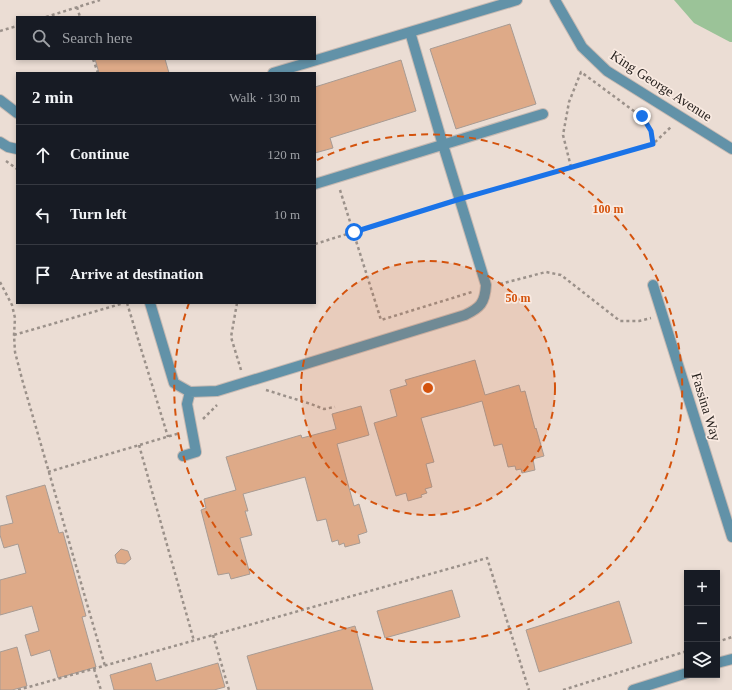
<!DOCTYPE html>
<html lang="en">
<head>
<meta charset="utf-8">
<style>
  body { margin:0; font-family:"Times New Roman",serif; background:#20242c; color:#f1f3f6 }
  .controls { position:absolute; right:12px; bottom:12px; display:grid; overflow:hidden; border-radius:0px; box-shadow:0 2px 6px #0003 }
  .controls button { width:36px; height:36px; display:grid; place-items:center; padding:0; border:0; border-bottom:1px solid #363941; background:#171b24; color:#f1f3f6; font:20px sans-serif }
  .stop { position:absolute; width:12px; height:12px; margin:-9px; border:3px solid #1a73e8; border-radius:50%; background:#fff }
  .stop.end { background:#1a73e8; border-color:#fff; box-shadow:0 1px 4px #0008 }
  .list { margin:0; padding:0; list-style:none }
  h2 { display:flex; justify-content:space-between; align-items:center; height:52px; margin:0; padding:0 16px; font-size:17px }
  h2 small { font-size:13px; font-weight:400; color:#9ea1a6 }
  .list li { display:grid; grid-template-columns:26px 1fr auto; gap:12px; align-items:center; box-sizing:border-box; height:60px; padding:0 16px; border-top:1px solid #363941 }
  .list b { display:block; font-size:15px; white-space:nowrap }
  .list em { font-size:13px; font-style:normal; color:#9ea1a6 }
  .icon { flex:none; width:22px; height:22px; fill:none; stroke:currentColor; stroke-width:2; stroke-linecap:round; stroke-linejoin:round }
  .map { position:relative; flex:none; width:732px; height:690px; overflow:hidden }
  .search { position:absolute; background:#171b24; box-shadow:0 2px 6px #0003; left:16px; top:16px; width:300px; height:44px; display:flex; align-items:center; gap:10px; box-sizing:border-box; padding:0 14px; border-radius:0px; color:#9ea1a6; font-size:15px }
  .panel { position:absolute; background:#171b24; box-shadow:0 2px 6px #0003; left:16px; top:72px; width:300px; height:232px; border-radius:0px }
  .map>svg:first-child { display:block }
</style>
</head>
<body>
<div class="map">
<svg width="732" height="690" viewBox="0 0 732 690">
  <rect width="100%" height="100%" fill="#ebddd4"/>
  <path fill="#9bc398" d="M674,0h58v42h-2l-36,-19z"/>
  <path fill="#deaa88" stroke="#a89b93" d="M510,24l26,80 -80,25 -26,-80z
    M95,59h70l4,14h-70z
    M401,60l15,51 -86,27 3,10 -18,5v-66z
    M475,360l10,35 34,-10 2,7 4,-1 10,38 1,-1 8,28 -11,3 2,11 -13,3 -1,-4 -5,1 -1,-4 -7,1 -6,-23 -8,2 -12,-45 -17,5 -44,12 13,44 -8,2 6,23 -7,2 2,4 -6,2 1,2 -14,4 -2,-8 -10,3 -22,-73 23,-7 -7,-26 17,-5 -2,-5z
    M361,406l8,29 -32,9 17,62 5,-2 8,28 -9,3 2,8 -15,4 -1,-4 -5,2 -1,-5 -6,2 -6,-23 -9,2 -12,-44 -62,17 5,17h-3l7,24 -12,3 10,36 -19,5 -2,-6 -11,2 -17,-65 5,-2 -2,-9 32,-9 -10,-33 75,-22 1,3 34,-9 -4,-15z
    M45,485l14,48 4,-1 23,84 -4,1 14,50 -38,11 -8,-28 -19,6 -6,-21 14,-4 -7,-25 -32,9v-35l26,-7 -8,-29 -14,4 -4,-13v-9l13,-3 -7,-27z
    M121,549l7,2 3,8 -6,5 -8,-1 -2,-8z
    M452,590l8,27 -75,21 -8,-27z
    M619,601l13,42 -93,29 -13,-42z
    M355,626l18,64h-116l-10,-34z
    M17,647l10,39 -15,4h-12v-38z
    M151,663l5,18 62,-18 7,24 -11,3h-100l-4,-15z"/>
  <g fill="none" stroke-linecap="round" stroke-linejoin="round">
    <defs>
      <path id="minor" d="M555,0l27,47 25,24 125,78
        M273,73l244,-73
        M0,100l17,13
        M0,142l8,5 9,2
        M315,184l228,-70
        M653,285l79,252
        M150,303l24,80 16,9 27,-1 248,-76c15,-7 20,-12 21,-30l-43,-140 -33,-113
        M183,456l13,-4 -9,-48 3,-12
        M717,663l15,-4
        M633,690l54,-17"/>
    </defs>
    <use href="#minor" stroke="#c7bab3" stroke-width="12"/>
    <path stroke="#9b918a" stroke-width="2.5" stroke-dasharray="3 3" stroke-linecap="butt" d="M77,7l3,10
      M46,17l54,-17
      M0,31l17,-5
      M93,59l5,14
      M6,161l11,8
      M571,167l-8,-32 6,-33 12,-30 61,45 9,14 2,13
      M340,190l41,130 91,-28
      M471,196l182,-52 19,-18
      M315,244l132,-41
      M0,282l12,23 3,13 -1,17 1,17 7,27 83,287
      M500,284l46,-12 15,3 59,46h19l12,-3
      M127,303l41,134
      M237,303l-6,34 10,33
      M14,335l110,-32
      M266,390l45,14 13,5 11,-2
      M203,419l14,-14
      M139,445l55,196
      M48,472l132,-39
      M213,635l16,55
      M717,642l15,-5
      M94,669l7,21
      M18,690l469,-132 42,132
      M563,690l124,-39"/>
    <use href="#minor" stroke="#6292a8" stroke-width="10"/>
  </g>
  <g fill="none" stroke-linecap="round" stroke-linejoin="round">
    <path stroke="#1a73e8" stroke-width="5" d="M354,232l106,-33 193,-55 -2,-13 -9,-15"/>
  </g>
  <circle cx="428" cy="388" r="127" fill="#d4530d" fill-opacity=".12"/>
  <g fill="none" stroke="#d4530d" stroke-width="2" stroke-dasharray="7 5">
    <circle cx="428" cy="388" r="127"/>
    <path d="M317 160A254 254 0 1 1 189 303"/>
  </g>
  <g text-anchor="middle" dominant-baseline="central" stroke-width="3.5" stroke-linejoin="round" paint-order="stroke">
    <g font-size="14" fill="#221d1a" stroke="#f9eae1">
      <text transform="translate(661 86) rotate(33)">King George Avenue</text>
      <text transform="translate(706 407) rotate(73)">Fassina Way</text>
    </g>
  </g>
  <circle cx="428" cy="388" r="6" fill="#d4530d" stroke="#f9eae1" stroke-width="2"/>
  <g font-size="12" text-anchor="middle" font-weight="bold" fill="#d4530d" stroke="#f9eae1" stroke-width="3.5" stroke-linejoin="round" paint-order="stroke">
    <text x="608" y="213">100 m</text>
    <text x="518" y="302">50 m</text>
  </g>
</svg>
<div class="controls">
<button>+</button>
<button>−</button>
<button><svg class="icon" aria-label="layers" viewBox="0 0 24 24"><path d="M12 4l9 5-9 5-9-5zM3 14l9 5 9-5"/></svg></button>
</div>
<div class="stop" style="left:354px;top:232px"></div>
<div class="stop end" style="left:642px;top:116px"></div>
<div class="search"><svg class="icon" aria-label="search" viewBox="0 0 24 24"><circle cx="10" cy="10" r="6"/><path d="M15 15l6 6"/></svg>Search here</div>
<section class="panel">
<h2>2 min<small>Walk · 130 m</small></h2>
<ul class="list">
<li><svg class="icon" aria-label="ahead" viewBox="0 0 24 24"><path d="M12 20V5M6 11l6-6 6 6"/></svg><div><b>Continue</b></div><em>120 m</em></li>
<li><svg class="icon" aria-label="left" viewBox="0 0 24 24"><path d="M17 20v-9H6M10 6l-5 5 5 5"/></svg><div><b>Turn left</b></div><em>10 m</em></li>
<li><svg class="icon" aria-label="arrive" viewBox="0 0 24 24"><path d="M6 21V4h12l-3 4 3 4H6"/></svg><div><b>Arrive at destination</b></div></li>
</ul>
</section>
</div>
</body>
</html>
